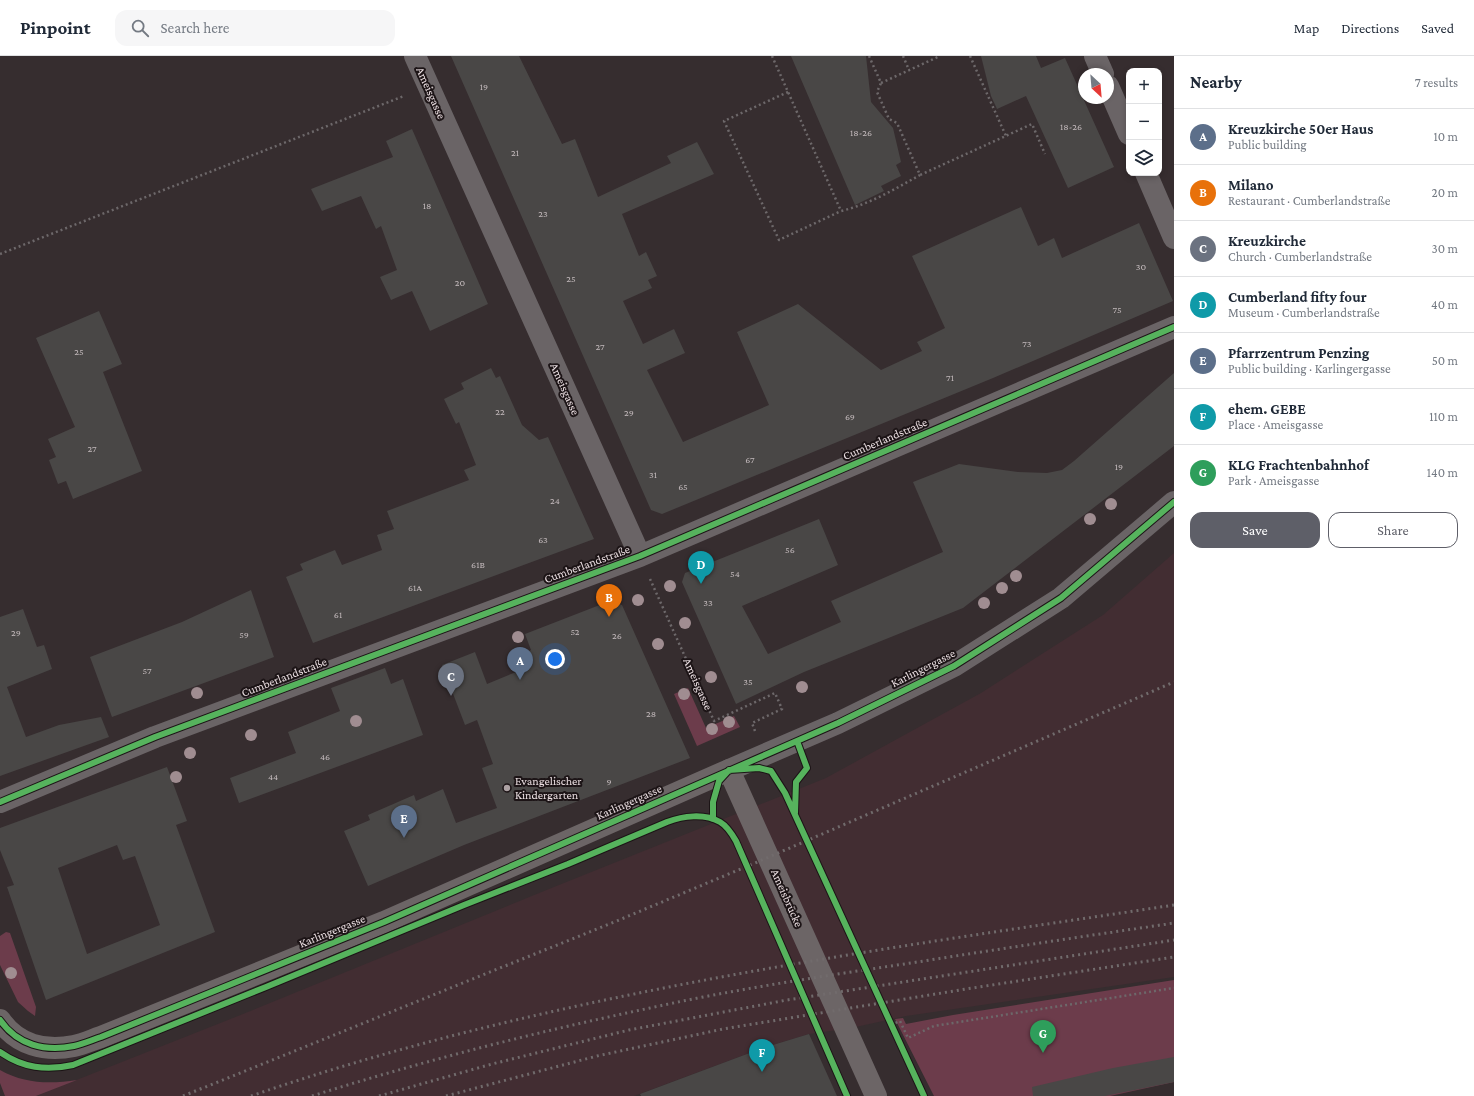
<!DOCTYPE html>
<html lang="en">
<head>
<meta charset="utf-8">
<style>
  body { margin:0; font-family:"Crimson Pro",serif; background:#f6f6f7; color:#1f2937 }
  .controls { position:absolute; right:12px; top:12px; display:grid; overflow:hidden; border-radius:8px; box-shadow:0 2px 6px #0003 }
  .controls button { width:36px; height:36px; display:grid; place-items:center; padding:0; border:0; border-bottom:1px solid #e0e1e3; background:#fff; color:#1f2937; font:20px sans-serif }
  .compass { position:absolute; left:1078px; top:12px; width:36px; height:36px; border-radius:50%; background:#fff; box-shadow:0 2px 6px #0003; rotate:154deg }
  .you { position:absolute; left:555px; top:603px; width:14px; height:14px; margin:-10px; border:3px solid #fff; border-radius:50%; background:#1a73e8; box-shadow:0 0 0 6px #1a73e833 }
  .badge { display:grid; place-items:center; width:26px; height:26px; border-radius:50%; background:#5e5f68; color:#fff; font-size:13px; font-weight:700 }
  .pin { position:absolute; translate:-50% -33px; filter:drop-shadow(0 1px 2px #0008) }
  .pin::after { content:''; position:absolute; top:21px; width:14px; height:12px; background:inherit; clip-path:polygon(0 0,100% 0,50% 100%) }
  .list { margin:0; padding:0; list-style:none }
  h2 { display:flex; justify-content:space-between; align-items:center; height:52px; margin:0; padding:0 16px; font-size:17px }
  h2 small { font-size:13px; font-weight:400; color:#747a83 }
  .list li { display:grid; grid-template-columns:26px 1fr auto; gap:12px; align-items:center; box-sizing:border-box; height:56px; padding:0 16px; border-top:1px solid #e0e1e3 }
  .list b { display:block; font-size:15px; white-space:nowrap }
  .list p { margin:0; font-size:13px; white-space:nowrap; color:#747a83 }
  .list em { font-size:13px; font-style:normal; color:#747a83 }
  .actions { display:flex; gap:8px; padding:12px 16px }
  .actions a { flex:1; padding:9px 0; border:1px solid #5e5f68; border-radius:12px; text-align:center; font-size:14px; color:#5e5f68 }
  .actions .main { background:#5e5f68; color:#fff }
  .icon { flex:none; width:22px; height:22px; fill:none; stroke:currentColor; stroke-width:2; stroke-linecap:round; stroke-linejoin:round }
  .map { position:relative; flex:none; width:1174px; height:1040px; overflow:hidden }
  header { display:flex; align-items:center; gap:24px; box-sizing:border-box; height:56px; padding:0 20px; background:#fff; border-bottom:1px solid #e0e1e3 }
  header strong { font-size:19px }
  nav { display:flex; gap:22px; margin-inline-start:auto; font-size:14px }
  .search { width:280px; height:36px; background:#f6f6f7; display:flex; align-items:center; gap:10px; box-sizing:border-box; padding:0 14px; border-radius:12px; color:#747a83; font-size:15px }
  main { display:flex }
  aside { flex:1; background:#fff }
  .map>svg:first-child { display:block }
</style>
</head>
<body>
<header>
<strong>Pinpoint</strong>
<div class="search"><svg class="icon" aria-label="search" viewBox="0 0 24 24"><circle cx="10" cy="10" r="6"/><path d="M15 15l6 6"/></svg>Search here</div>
<nav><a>Map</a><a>Directions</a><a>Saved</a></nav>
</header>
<main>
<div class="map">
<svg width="1174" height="1040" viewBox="0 0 1174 1040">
  <rect width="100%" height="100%" fill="#362d2f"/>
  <path fill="#422d32" d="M1174,497v424l-268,39 -55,12 -42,6 -46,14 -129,48h-598l202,-80 311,-127 277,-111 155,-85 122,-78z"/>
  <path fill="#6c3c4b" d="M688,632l18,40 28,-12 6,11 -43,19 -23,-52z
    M6,876l4,1 26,74 -1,9 -7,-5 -10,-9 -18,-37v-29z
    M1174,924v102l-64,14h-176l-39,-77 8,-1 3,6 47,-9z
    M0,1014c25,14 50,14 77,10l-41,16h-31l-5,-13z"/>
  <path fill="#494746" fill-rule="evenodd" d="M451,0h68l43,88 13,-5 23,58 73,-34 -4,-7 30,-14 17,32 -92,40 17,42 7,-4 11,24 -9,4 4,8 -29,13 20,43 31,-15 11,24 -38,17 36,72 86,-37 -32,-73 61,-28 83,66 41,-19 -5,-9 28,-14 -33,-72 109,-49 17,39 16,-8 8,20 77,-35 34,78 -180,77 -331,136 -11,-4z
    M791,0h75l5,46 22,26 8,34 -5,3 5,11 -20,10 3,5 -29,14z
    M981,0h55l5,12 24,-10 49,109 -46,21 -42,-92 -29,13 -6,-13z
    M412,73l76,175 -58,27 -18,-40 -21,9 -11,-23 17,-7 -16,-44 -5,3 -15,-33 -39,15 -11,-22 82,-32 -7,-16z
    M99,255l23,53 -19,8 39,99 -69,28 -7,-18 -8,3 -9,-24 7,-3 -8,-18 27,-12 -39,-89z
    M491,312l5,10 4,-2 22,49 17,15 9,-3 46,102 -281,104 -27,-66 17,-7 -3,-6 35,-14 7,15 40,-15 -5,-15 17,-6 -7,-18 82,-31 -5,-10 12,-5 -17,-43 -3,2 -12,-25 20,-10 -3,-6z
    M1174,317v73l-211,162 -159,64 -68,32 -54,-122 3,-9 134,-54 19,46 -96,41 26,48 73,-32 -10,-21 112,-49 -30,-70 46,-18 59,8 29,1 15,-3 12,-9z
    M251,534l23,67 -162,60 -22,-60 92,-35z
    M610,545l12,4 68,153 -226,87 -96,41 -24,-55 26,-11 -2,-5 46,-20 2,6 27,-12 13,34 41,-15 -15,-40 11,-4 -16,-44 -12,5 -23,-60 33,-13 12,32 41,-17 -4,-13 7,-4 -6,-16z
    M23,553l14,38 7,-2 8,24 -45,18 19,50 33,-12 42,-8 8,20 -109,39v-159z
    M385,612l6,16 12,-5 20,56 -184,68 -9,-25 66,-25 -8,-21 52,-21 -9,-23z
    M167,711l20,54 -11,4 39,107 -169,68 -39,-113 7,-2 -14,-35v-22zM117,789l6,15 12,-4 25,69 -73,29 -29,-86z
    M809,978l28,62h-196l-1,-2 123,-46z
    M1174,1001v25l-69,14h-72l-1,-9 81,-19z"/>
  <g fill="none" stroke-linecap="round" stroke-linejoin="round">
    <path stroke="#6d686a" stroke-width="2.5" stroke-dasharray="2 3" stroke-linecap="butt" d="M772,0l69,155c29,-7 54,-22 79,-36
      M869,0l12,27 -4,9 12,27 8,4 23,52 112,-51 13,30
      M903,0l6,14
      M970,0l36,80
      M881,27l59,-27
      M788,36l-64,29 55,119 62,-29
      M0,198l404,-158
      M650,523l64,142 61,-28 7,16 -30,14 3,8
      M891,969l9,-4 8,17 26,-12 240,-38"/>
    <path stroke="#6a6466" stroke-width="22" d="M415,0l225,500
      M1095,0l8,18
      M1108,30l21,48
      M1146,117l28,65
      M729,714l109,-47 116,-57 107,-68 113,-96
      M0,746l155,-65 485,-181 534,-229"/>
    <path stroke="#6c6566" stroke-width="22" d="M0,964c17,25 45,32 74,26 9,-2 18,-6 27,-9l283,-115 345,-152 147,326"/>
    <path stroke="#716b6c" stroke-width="3" stroke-dasharray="2 4" stroke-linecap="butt" d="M183,1040l436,-176 136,-57 419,-181
      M251,1040c299,-103 612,-144 923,-191
      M312,1040c111,-35 224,-64 338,-88 86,-19 174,-32 261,-45 88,-14 175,-27 263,-40
      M379,1040l113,-32 137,-34 158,-30 387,-60
      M446,1040l151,-40 126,-27 243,-40 208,-32"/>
    <defs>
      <path id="cycleway" d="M0,746l155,-65 485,-181 534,-229
        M795,757l1,-31 11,-14 -10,-27
        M713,763v-17l6,-21 10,-11 30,-2 12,3 14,22 139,303
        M0,964c17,25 45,32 74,26 9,-2 18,-6 27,-9l283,-115 454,-199 116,-57 107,-68 113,-96
        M0,996c23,16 46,19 73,13l193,-78 198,-82 104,-41 99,-42c16,-6 37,-9 53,0 7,4 12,12 16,19l111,255"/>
    </defs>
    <use href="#cycleway" stroke="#1c1416" stroke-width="8"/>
    <use href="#cycleway" stroke="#56b35d" stroke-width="6"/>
  </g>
  <g fill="#a08d91">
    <circle cx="1111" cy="448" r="6"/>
    <circle cx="1090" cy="463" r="6"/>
    <circle cx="1016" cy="520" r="6"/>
    <circle cx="670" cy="530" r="6"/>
    <circle cx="1002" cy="532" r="6"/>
    <circle cx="638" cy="544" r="6"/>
    <circle cx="984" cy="547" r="6"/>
    <circle cx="685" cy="567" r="6"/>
    <circle cx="518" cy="581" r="6"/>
    <circle cx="658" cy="588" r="6"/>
    <circle cx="711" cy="621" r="6"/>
    <circle cx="802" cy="631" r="6"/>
    <circle cx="197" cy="637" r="6"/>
    <circle cx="684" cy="638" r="6"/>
    <circle cx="356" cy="665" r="6"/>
    <circle cx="729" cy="666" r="6"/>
    <circle cx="712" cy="673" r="6"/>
    <circle cx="251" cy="679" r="6"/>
    <circle cx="190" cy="697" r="6"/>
    <circle cx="176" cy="721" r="6"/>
    <circle cx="11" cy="917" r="6"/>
  </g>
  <circle fill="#aca1a3" stroke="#1c1416" stroke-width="1.5" cx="507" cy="732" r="4"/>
  <g text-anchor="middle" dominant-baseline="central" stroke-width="4" stroke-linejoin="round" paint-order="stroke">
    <g font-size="10" fill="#c2b9bb">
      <text x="484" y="30">19</text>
      <text x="1071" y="70">18-26</text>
      <text x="861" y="76">18-26</text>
      <text x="515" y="96">21</text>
      <text x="427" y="149">18</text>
      <text x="543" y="157">23</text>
      <text x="1141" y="210">30</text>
      <text x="571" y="222">25</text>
      <text x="460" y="226">20</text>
      <text x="1117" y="253">75</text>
      <text x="1027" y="287">73</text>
      <text x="600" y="290">27</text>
      <text x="79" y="295">25</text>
      <text x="950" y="321">71</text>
      <text x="500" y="355">22</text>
      <text x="629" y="356">29</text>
      <text x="850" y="360">69</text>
      <text x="92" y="392">27</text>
      <text x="750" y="403">67</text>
      <text x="1119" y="410">19</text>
      <text x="653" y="418">31</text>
      <text x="683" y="430">65</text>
      <text x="555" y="444">24</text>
      <text x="543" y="483">63</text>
      <text x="790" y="493">56</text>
      <text x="478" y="508">61B</text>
      <text x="735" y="517">54</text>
      <text x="415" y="531">61A</text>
      <text x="708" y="546">33</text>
      <text x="338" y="558">61</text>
      <text x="575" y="575">52</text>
      <text x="16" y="576">29</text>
      <text x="244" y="578">59</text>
      <text x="617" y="579">26</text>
      <text x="147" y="614">57</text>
      <text x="748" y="625">35</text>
      <text x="651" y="657">28</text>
      <text x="325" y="700">46</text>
      <text x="273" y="720">44</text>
      <text x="609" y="725">9</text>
    </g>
    <g font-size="12" fill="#ebdfe2" stroke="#1c1416">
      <text transform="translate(431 37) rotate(66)">Ameisgasse</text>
      <text transform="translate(565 333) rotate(66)">Ameisgasse</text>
      <text transform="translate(885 383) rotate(-23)">Cumberlandstraße</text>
      <text transform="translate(587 508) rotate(-20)">Cumberlandstraße</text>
      <text transform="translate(923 612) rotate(-27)">Karlingergasse</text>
      <text transform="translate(284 621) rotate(-21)">Cumberlandstraße</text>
      <text transform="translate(698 628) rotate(66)">Ameisgasse</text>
      <text transform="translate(629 746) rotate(-24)">Karlingergasse</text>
      <text transform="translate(787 842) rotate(66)">Ameisbrücke</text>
      <text transform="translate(332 875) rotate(-22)">Karlingergasse</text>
    </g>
    <g font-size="12" fill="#ebdfe2" stroke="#1c1416" text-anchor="start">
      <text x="515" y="725">Evangelischer<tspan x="515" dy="14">Kindergarten</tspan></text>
    </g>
  </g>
</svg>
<div class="controls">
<button>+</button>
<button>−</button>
<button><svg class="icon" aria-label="layers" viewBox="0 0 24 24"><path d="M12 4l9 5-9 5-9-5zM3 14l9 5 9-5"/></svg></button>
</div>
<svg class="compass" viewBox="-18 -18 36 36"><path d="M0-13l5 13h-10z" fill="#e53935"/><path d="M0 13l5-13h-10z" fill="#747a83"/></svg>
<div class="you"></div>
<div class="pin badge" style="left:520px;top:624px;background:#5c6f8a">A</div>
<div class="pin badge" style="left:609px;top:561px;background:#e8710a">B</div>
<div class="pin badge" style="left:451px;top:640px;background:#6b7280">C</div>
<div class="pin badge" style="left:701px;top:528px;background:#0f9aa8">D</div>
<div class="pin badge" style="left:404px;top:782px;background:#5c6f8a">E</div>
<div class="pin badge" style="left:762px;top:1016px;background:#0f9aa8">F</div>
<div class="pin badge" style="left:1043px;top:997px;background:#2e9e5b">G</div>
</div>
<aside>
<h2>Nearby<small>7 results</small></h2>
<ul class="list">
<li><span class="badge" style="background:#5c6f8a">A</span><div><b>Kreuzkirche 50er Haus</b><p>Public building</p></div><em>10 m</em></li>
<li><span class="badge" style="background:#e8710a">B</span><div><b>Milano</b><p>Restaurant · Cumberlandstraße</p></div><em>20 m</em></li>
<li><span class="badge" style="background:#6b7280">C</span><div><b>Kreuzkirche</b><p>Church · Cumberlandstraße</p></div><em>30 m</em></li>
<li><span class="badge" style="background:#0f9aa8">D</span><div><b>Cumberland fifty four</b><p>Museum · Cumberlandstraße</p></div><em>40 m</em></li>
<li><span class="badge" style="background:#5c6f8a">E</span><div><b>Pfarrzentrum Penzing</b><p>Public building · Karlingergasse</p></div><em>50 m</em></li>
<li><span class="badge" style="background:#0f9aa8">F</span><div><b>ehem. GEBE</b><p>Place · Ameisgasse</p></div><em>110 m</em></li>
<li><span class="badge" style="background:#2e9e5b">G</span><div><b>KLG Frachtenbahnhof</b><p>Park · Ameisgasse</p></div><em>140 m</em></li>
</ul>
<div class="actions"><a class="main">Save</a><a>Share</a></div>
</aside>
</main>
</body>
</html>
